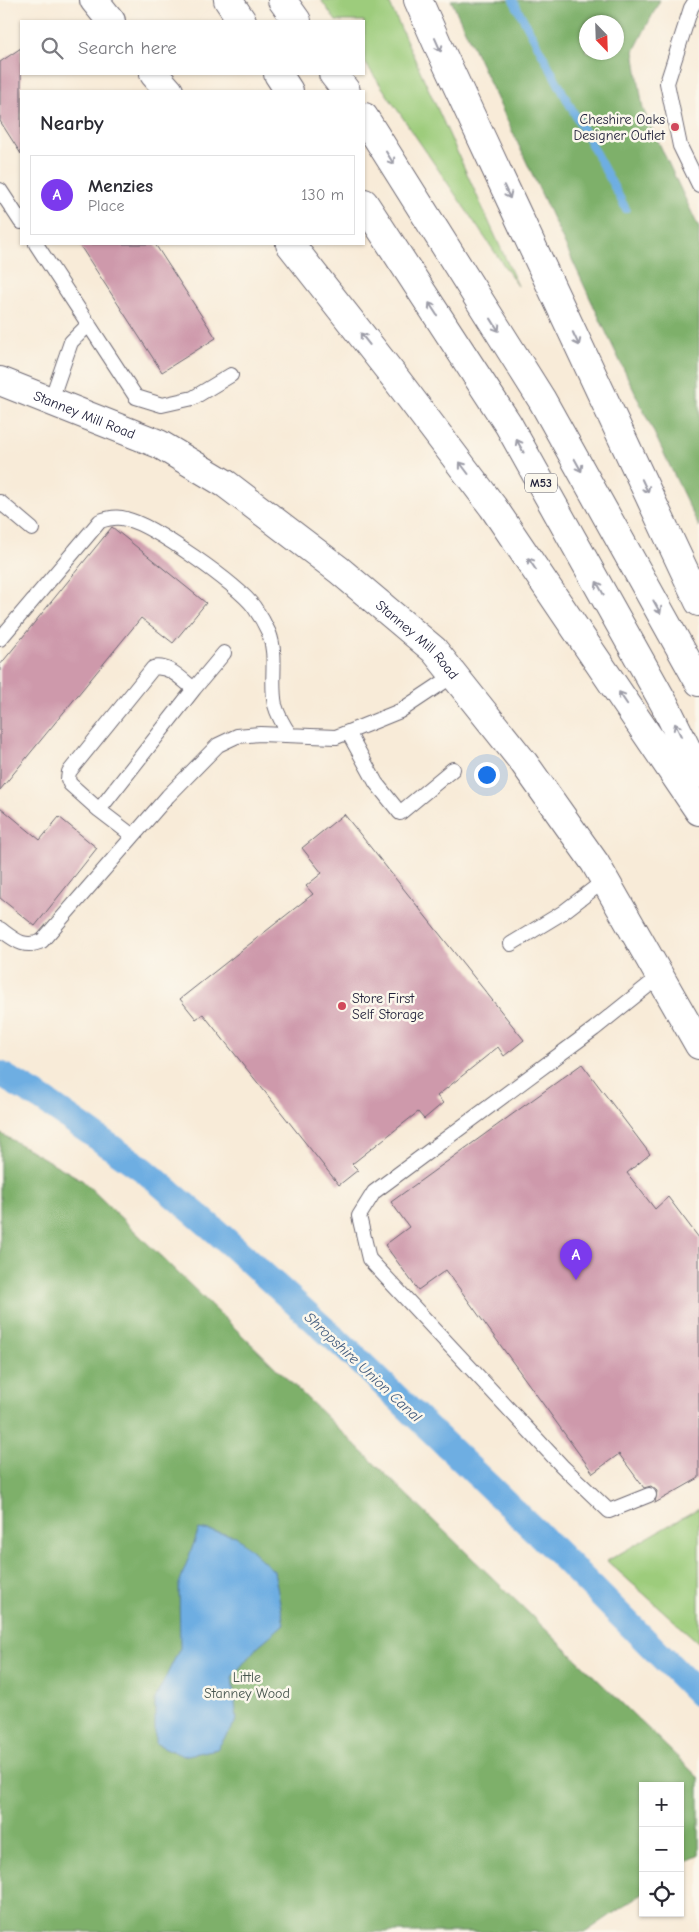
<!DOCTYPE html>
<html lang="en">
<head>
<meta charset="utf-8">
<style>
  body { margin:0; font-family:"Comic Neue",sans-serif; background:#f7f7f7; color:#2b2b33 }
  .controls { position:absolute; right:15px; bottom:15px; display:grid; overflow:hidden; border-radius:0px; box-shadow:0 1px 4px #0004 }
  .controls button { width:45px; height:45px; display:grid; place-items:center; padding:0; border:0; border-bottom:1px solid #e1e1e2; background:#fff; color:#2b2b33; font:25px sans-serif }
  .compass { position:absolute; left:579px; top:15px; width:45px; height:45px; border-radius:50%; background:#fff; box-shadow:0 1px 4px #0004; rotate:157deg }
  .you { position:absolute; left:486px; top:774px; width:18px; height:18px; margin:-12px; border:4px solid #fff; border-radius:50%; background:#1a73e8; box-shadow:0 0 0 8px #1a73e833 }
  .badge { display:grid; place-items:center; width:32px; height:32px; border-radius:50%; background:#7c3aed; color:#fff; font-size:16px; font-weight:700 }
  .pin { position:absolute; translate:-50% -41px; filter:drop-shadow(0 1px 2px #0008) }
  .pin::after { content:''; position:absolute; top:26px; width:18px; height:15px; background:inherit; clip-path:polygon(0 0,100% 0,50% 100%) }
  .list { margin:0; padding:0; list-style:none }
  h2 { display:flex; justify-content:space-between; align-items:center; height:65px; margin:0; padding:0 20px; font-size:21px }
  h2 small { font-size:16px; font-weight:400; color:#7c7c81 }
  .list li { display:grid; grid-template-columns:32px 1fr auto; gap:15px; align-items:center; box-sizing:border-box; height:80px; margin:0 10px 10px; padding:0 10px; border:1px solid #e1e1e2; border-radius:0px }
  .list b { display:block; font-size:19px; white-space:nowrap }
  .list p { margin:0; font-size:16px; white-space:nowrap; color:#7c7c81 }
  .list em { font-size:16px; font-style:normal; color:#7c7c81 }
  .icon { flex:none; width:28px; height:28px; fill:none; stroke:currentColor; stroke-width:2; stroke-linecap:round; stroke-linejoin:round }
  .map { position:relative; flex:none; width:699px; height:1932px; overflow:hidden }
  .search { position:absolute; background:#fff; box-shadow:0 1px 4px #0004; left:20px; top:20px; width:345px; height:55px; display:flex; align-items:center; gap:12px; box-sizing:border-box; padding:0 18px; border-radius:0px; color:#7c7c81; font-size:19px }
  .panel { position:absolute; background:#fff; box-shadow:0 1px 4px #0004; left:20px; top:90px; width:345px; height:155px; border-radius:0px }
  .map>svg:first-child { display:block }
</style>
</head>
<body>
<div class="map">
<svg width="699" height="1932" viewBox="0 0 699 1932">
  <rect width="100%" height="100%" fill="#fbf7ec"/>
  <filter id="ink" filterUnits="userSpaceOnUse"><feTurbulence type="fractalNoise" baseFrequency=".02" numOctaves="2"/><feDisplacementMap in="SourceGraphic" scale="10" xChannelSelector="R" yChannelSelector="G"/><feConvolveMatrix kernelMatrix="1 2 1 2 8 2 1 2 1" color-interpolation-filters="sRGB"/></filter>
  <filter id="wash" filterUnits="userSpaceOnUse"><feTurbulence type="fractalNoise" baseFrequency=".0096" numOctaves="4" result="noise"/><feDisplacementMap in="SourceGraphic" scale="20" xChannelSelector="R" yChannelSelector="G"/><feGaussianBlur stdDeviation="1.12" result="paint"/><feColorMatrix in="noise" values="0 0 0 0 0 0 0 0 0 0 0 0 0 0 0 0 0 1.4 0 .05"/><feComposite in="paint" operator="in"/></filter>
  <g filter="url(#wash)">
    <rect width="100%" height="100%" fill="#f8ebd8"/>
    <path fill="#9dcc7b" stroke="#60775b" d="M321,0h67l130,286 -154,-225v-40h-28z
      M699,1508v135l-92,-82z"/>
    <path fill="#7eb06b" stroke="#506953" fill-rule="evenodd" d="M451,0h209l-26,51 9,58 56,119v299l-103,-216zM586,22h30v30h-30z
      M0,1133l82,47 617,598v76l-19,13v-81h-37v107l-57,39h-586z"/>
    <path fill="#6eaee2" stroke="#48688e" d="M199,1529l37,7 38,35 10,53 -26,22 -26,31 5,43 -20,29 -34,7 -28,-13v-44l25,-51 -1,-64z"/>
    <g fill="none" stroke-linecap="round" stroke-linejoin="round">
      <path stroke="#6eaee2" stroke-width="8" d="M513,0l113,209"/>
      <path stroke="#6eaee2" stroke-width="26" d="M0,1074l42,25 102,71 74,63 138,125 197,190 146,146"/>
    </g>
    <g id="blocks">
      <path fill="#ce99ab" d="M21,48v106l-21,-33v-59z
        M79,244h76l61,94 -54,34z
        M112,527l94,76 -33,40 -32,-25 -141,172v-125z
        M0,807l40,33 19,-23 38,31 -62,78 -35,-28z
        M344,814l180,226 -20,16 -6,-9 -61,49 6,7 -19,16 -6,-7 -66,52 6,6 -19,15 -136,-171 -7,5 -16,-20 133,-105 -7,-8 16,-13 -20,-25z
        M582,1064l68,90 -23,19 28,36 13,-12 31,41v240l-44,25 2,-12 -6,-5 -7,2 -25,-34 -26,19 -147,-203 -28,20 -33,-45 24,-18 -18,-25z"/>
    </g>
  </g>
  <g filter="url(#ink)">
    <use href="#blocks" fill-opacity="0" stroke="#6d6872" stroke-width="1"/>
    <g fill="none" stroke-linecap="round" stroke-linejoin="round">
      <defs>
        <path id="service" d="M696,0l-5,8 -24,75 13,63 19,39
          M0,190l21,32
          M36,244l100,153 26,8 31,-7 38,-23
          M51,400l20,-58 18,-18
          M0,502l32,27
          M0,639l100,-118c9,-3 17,-5 26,-2 27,6 111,65 128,88 5,7 11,17 15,26 9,23 1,48 6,72 3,11 9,21 15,30
          M194,689l30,-36
          M348,732l28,51 24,30 53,-44
          M99,810l95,-121c-12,-9 -25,-25 -41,-21l-84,104 -1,7 2,5 29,26 34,26
          M0,929c15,11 24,20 42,12l126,-145 50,-51 19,-9 23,-2 76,3 64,-26 54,-36
          M511,944l51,-31 43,-33
          M649,1495l-40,16 -47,-45 -193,-207 -10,-43 15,-24 220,-163 66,-53"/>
        <g id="tertiary">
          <path id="s1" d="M0,381l159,63 67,40 113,86 95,80 90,113 71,100 104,182"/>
        </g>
        <path id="motorway" d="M94,0l17,21
          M228,0l14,21
          M282,0l15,21
          M418,0l19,43 262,559
          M154,74l15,17
          M278,74l11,17
          M333,74l13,17
          M364,117l178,283 157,282
          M364,203l144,221 157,281 34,69
          M290,244l106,135 97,128 206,304"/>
      </defs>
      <use href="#service" stroke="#6d6872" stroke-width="16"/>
      <use href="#tertiary" stroke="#6d6872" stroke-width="30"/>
      <use href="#motorway" stroke="#6d6872" stroke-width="30"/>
      <use href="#service" stroke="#fff" stroke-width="14"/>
      <use href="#tertiary" stroke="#fff" stroke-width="28"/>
      <use href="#motorway" stroke="#fff" stroke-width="28"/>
    </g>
    <defs><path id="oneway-shaft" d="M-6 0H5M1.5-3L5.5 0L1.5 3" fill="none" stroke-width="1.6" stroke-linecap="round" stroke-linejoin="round" transform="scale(1.25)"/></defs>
    <g stroke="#9c9ca7">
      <use href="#oneway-shaft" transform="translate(438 45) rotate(66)"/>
      <use href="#oneway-shaft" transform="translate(390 158) rotate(58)"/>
      <use href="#oneway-shaft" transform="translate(507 192) rotate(65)"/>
      <use href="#oneway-shaft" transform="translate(433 309) rotate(-123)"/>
      <use href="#oneway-shaft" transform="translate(495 325) rotate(58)"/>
      <use href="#oneway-shaft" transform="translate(365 339) rotate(-128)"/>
      <use href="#oneway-shaft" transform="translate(576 339) rotate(65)"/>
      <use href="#oneway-shaft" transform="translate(520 446) rotate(-119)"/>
      <use href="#oneway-shaft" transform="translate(578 465) rotate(61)"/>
      <use href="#oneway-shaft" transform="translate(464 468) rotate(-127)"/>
      <use href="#oneway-shaft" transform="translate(645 486) rotate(65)"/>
      <use href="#oneway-shaft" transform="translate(532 564) rotate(-124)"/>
      <use href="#oneway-shaft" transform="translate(600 588) rotate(-119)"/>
      <use href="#oneway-shaft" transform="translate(657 607) rotate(61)"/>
      <use href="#oneway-shaft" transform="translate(623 698) rotate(-124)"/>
      <use href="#oneway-shaft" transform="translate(678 730) rotate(-116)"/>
    </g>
  </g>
  <g fill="#d1495b" stroke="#fbf7ec" stroke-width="2">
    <circle cx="675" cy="127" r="5"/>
    <circle cx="342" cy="1006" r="5"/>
  </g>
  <g text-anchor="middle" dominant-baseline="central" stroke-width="5" stroke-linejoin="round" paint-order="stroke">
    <rect fill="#fbf7ec" stroke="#636270" stroke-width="1" x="525" y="473.5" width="32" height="19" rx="4"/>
    <g font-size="12" font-weight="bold" fill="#22223b">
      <text x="541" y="483">M53</text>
    </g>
    <g font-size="14" fill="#22223b" stroke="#fbf7ec" text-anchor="end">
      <text x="665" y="119">Cheshire Oaks<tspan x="665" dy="16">Designer Outlet</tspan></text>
      <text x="352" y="998" text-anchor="start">Store First<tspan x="352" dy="16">Self Storage</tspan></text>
    </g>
    <g font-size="14" fill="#22223b" stroke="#fbf7ec">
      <text stroke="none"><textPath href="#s1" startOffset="91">Stanney Mill Road</textPath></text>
      <text stroke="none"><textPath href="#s1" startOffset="496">Stanney Mill Road</textPath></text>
    </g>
    <g font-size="14" fill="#47554e" stroke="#fbf7ec">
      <text x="247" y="1677">Little<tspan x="247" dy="16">Stanney Wood</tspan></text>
    </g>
    <g font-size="15" font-style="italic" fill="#405a7e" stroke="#fbf7ec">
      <text transform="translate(363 1367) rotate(43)">Shropshire Union Canal</text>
    </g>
  </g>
</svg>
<div class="controls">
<button>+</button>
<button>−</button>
<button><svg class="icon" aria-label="locate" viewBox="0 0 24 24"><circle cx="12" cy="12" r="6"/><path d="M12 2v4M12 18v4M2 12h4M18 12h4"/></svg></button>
</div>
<svg class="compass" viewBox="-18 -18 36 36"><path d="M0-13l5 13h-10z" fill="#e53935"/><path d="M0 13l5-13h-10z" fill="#7c7c81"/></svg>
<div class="you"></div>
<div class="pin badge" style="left:576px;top:1280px">A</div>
<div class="search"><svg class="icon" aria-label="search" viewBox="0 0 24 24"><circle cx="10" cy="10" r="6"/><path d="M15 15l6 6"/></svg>Search here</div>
<section class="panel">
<h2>Nearby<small></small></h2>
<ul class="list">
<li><span class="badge">A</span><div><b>Menzies</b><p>Place</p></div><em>130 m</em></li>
</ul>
</section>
</div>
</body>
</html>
